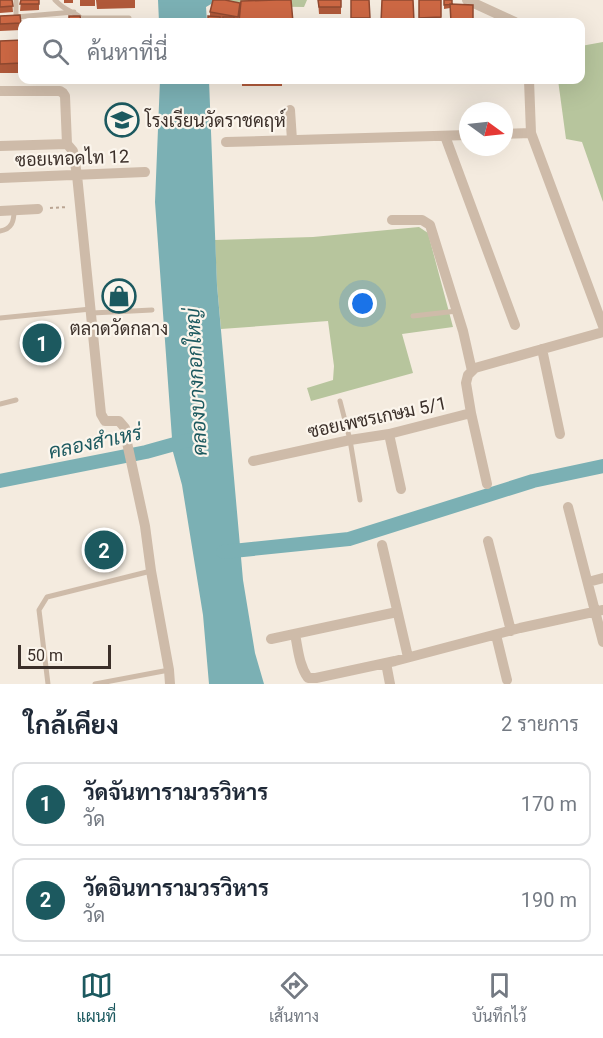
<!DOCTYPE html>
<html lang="th">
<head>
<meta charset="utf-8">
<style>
  body { margin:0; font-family:Roboto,Sarabun,sans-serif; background:#f2f2f3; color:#1f2937 }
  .compass { position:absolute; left:459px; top:102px; width:54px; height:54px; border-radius:50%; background:#fff; box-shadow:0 6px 24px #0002; rotate:105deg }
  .scale { position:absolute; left:18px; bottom:15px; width:93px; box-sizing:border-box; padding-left:6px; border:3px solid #3b2f29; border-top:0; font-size:16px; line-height:21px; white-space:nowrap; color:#3b2f29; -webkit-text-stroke:4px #fbf5ec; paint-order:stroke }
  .you { position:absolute; left:363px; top:304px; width:21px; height:21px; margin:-15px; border:4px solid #fff; border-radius:50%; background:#1a73e8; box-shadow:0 0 0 9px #1a73e833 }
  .badge { display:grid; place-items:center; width:39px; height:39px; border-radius:50%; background:#1c595f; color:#fff; font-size:20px; font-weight:700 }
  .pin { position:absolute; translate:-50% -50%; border:3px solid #fff; box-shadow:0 2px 6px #0006 }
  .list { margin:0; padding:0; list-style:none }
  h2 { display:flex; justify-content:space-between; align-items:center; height:78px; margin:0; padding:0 24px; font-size:26px }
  h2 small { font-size:20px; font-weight:400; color:#747a83 }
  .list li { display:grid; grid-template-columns:39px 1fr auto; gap:18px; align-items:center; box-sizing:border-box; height:84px; margin:0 12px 12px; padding:0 12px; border:2px solid #e0e1e3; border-radius:12px }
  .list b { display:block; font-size:22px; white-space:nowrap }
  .list p { margin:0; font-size:20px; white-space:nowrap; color:#747a83 }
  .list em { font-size:20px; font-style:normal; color:#747a83 }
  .icon { flex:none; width:33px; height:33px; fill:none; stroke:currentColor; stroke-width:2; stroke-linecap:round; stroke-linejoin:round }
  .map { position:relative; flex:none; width:603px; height:684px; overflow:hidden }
  .search { position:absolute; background:#fff; box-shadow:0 6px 24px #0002; left:18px; right:18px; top:18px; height:66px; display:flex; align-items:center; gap:15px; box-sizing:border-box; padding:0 21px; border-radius:12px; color:#747a83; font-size:22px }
  .sheet { height:270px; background:#fff }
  nav { display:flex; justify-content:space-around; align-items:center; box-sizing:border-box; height:84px; border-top:2px solid #e0e1e3; background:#fff; font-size:16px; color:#747a83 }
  nav a { display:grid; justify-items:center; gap:3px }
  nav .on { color:#1c595f }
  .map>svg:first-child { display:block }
</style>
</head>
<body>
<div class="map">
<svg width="603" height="684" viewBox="0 0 603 684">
  <rect width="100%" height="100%" fill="#f4ebdf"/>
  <path fill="#b7c59d" d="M218,0h89l-3,7 -59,-1z
    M603,42v160l-21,-60 -16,-3 -8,-59h22l1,-34z
    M419,227l9,6 25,94 -51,7 11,39 -102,28 -4,-13 26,-8 1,-14 -6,-45 -107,8 -4,-44 -2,-45 98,-3z"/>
  <path fill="#7bb0b4" d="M158,0h60l-12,7 1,15h-48z
    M160,80h49l8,205 26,295 12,73 9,31h-55l-6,-69 -21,-130 -9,-33 -18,-250z"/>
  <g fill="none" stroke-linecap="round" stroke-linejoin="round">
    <path stroke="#7bb0b4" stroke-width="14" d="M0,481l146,-29 43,-12
      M223,552l126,-13 184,-58 70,-15"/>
    <path stroke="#baa593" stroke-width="2" stroke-dasharray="3 3" stroke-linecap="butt" d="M50,208l18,-1"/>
    <path stroke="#cebba9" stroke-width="5" d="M16,0v17
      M55,0c2,2 5,5 8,7 8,6 16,6 21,15
      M16,17l58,-5
      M82,18h47
      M0,231c12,-2 14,-10 14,-20
      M92,313l60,-3
      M413,316l44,-5
      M0,318l91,-9
      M340,401l10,39 10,60
      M0,404l16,-4
      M48,684l-9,-74 8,-13 104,-26
      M95,684l74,-14"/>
    <path stroke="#cebba9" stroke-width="10" d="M467,0l48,22
      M529,80l2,53 72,193
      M0,91h60l3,2 2,3 2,48 6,7 4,24 24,239 4,7h14l6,7 1,10 19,88 6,45 18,99 1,14
      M290,110l2,30
      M504,134l27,-1
      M445,136l70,189
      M226,142l242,-7
      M0,146l67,-2
      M0,178l145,-6
      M0,211l38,-2
      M392,220h30l8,5 33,106 9,40
      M542,349l18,85
      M471,413l16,71
      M389,434l12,55
      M253,461l97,-21 39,-6 82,-21 -5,-30 2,-8 7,-7 128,-36
      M568,507l35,135
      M488,541l23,90
      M382,545l26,112
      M588,582l15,-4
      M295,634c3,15 4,31 13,44h8l79,-17 125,-33 83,-18
      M496,635l11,45
      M271,639l126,-27
      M386,663l4,21"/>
  </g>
  <path fill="#b0593a" d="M0,0h12l1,12 -13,1z
    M21,0h18v10l-19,1z
    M64,0h9v3h-9z
    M80,0h15v6h-15z
    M96,0h39v8l-38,1z
    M318,0h23v14h-22z
    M351,0h18l1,22h-20l1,-2z
    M419,0h22v22h-22z
    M444,0l8,4 -2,4 -6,1z
    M240,9l-2,13h-15v-1l-13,-5v-4z
    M20,15l1,15 -21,1v-15z
    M22,40v33h-22v-32z
    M242,80h40v6h-40z"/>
  <path fill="#cd6844" stroke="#904930" stroke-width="1.5" d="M0,0h12l1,6 -13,1z
    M21,0h18v4h-19z
    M213,0h12l15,3 -2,14 -28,-5z
    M276,0h15l2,22h-54l2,-21z
    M318,0h23v7h-22z
    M351,0h18l1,18h-19z
    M382,0h31l1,22h-33z
    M419,0h22v17l-22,1z
    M444,0h8v4l-8,1z
    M450,4l23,1v17h-22z
    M20,15l1,8 -21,1v-8z
    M69,16h11l1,6h-12z
    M208,16l12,1v5h-12z
    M223,17h11v5h-11z
    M350,20h12v2h-12z
    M22,40v23l-22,1v-23z"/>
  <defs>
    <symbol id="school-ring" viewBox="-11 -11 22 22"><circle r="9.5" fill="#fbf5ec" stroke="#1c595f" stroke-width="1.5"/><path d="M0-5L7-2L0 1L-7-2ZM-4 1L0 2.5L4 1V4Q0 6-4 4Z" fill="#1c595f"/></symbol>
    <symbol id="shop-ring" viewBox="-11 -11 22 22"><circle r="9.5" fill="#fbf5ec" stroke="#1c595f" stroke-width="1.5"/><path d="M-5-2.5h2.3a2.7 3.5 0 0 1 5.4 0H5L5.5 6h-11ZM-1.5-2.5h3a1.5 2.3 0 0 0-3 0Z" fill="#1c595f"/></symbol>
  </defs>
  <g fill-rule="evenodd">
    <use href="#school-ring" x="103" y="101" width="38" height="38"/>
    <use href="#shop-ring" x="100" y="277" width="38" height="38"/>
  </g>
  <g text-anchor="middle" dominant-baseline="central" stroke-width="4.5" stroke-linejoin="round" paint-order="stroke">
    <g font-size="18" fill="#3b2f29" stroke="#fbf5ec" text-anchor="start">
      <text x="145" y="120">โรงเรียนวัดราชคฤห์</text>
      <text x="119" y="328" text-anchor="middle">ตลาดวัดกลาง</text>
    </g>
    <g font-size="18" fill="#3b2f29" stroke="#fbf5ec">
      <text transform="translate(72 158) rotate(-2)">ซอยเทอดไท 12</text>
      <text transform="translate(377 417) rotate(-12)">ซอยเพชรเกษม 5/1</text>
    </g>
    <g font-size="20" font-style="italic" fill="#1c595f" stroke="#fbf5ec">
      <text transform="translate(196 382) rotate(-93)">คลองบางกอกใหญ่</text>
      <text transform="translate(95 442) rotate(-12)">คลองสำเหร่</text>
    </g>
  </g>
</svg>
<svg class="compass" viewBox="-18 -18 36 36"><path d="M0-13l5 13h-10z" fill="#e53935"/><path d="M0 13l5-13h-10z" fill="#747a83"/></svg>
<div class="scale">50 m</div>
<div class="you"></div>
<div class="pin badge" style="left:42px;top:343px">1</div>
<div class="pin badge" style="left:104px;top:550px">2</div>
<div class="search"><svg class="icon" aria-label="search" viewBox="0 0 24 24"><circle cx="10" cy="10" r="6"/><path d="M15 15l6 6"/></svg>ค้นหาที่นี่</div>
</div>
<section class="sheet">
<h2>ใกล้เคียง<small>2 รายการ</small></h2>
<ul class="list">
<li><span class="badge">1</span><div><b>วัดจันทารามวรวิหาร</b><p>วัด</p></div><em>170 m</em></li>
<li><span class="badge">2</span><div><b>วัดอินทารามวรวิหาร</b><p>วัด</p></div><em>190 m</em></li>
</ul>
</section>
<nav>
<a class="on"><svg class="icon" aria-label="map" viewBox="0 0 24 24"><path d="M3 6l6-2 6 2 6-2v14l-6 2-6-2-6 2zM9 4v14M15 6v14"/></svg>แผนที่</a>
<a><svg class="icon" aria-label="directions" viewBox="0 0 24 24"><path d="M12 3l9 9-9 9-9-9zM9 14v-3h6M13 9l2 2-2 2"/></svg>เส้นทาง</a>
<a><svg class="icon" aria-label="saved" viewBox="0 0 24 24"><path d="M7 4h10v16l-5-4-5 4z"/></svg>บันทึกไว้</a>
</nav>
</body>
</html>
